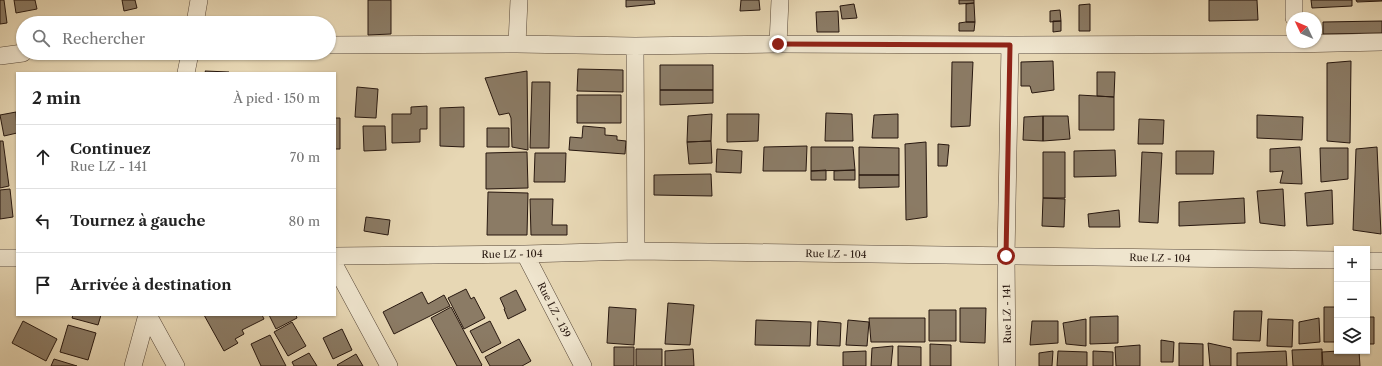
<!DOCTYPE html>
<html lang="fr">
<head>
<meta charset="utf-8">
<style>
  body { margin:0; font-family:"Libre Caslon Text",serif; background:#f2f2f2; color:#222 }
  .controls { position:absolute; right:12px; bottom:12px; display:grid; overflow:hidden; border-radius:0px; box-shadow:0 1px 3px #0004 }
  .controls button { width:36px; height:36px; display:grid; place-items:center; padding:0; border:0; border-bottom:1px solid #e0e0e0; background:#fff; color:#222; font:20px sans-serif }
  .compass { position:absolute; left:1286px; top:12px; width:36px; height:36px; border-radius:50%; background:#fff; box-shadow:0 1px 3px #0004; rotate:314deg }
  .stop { position:absolute; width:12px; height:12px; margin:-9px; border:3px solid #8f2418; border-radius:50%; background:#fff }
  .stop.end { background:#8f2418; border-color:#fff; box-shadow:0 1px 4px #0008 }
  .list { margin:0; padding:0; list-style:none }
  h2 { display:flex; justify-content:space-between; align-items:center; height:52px; margin:0; padding:0 16px; font-size:17px }
  h2 small { font-size:13px; font-weight:400; color:#767676 }
  .list li { display:grid; grid-template-columns:26px 1fr auto; gap:12px; align-items:center; box-sizing:border-box; height:64px; padding:0 16px; border-top:1px solid #e0e0e0 }
  .list b { display:block; font-size:15px; white-space:nowrap }
  .list p { margin:0; font-size:13px; white-space:nowrap; color:#767676 }
  .list em { font-size:13px; font-style:normal; color:#767676 }
  .icon { flex:none; width:22px; height:22px; fill:none; stroke:currentColor; stroke-width:2; stroke-linecap:round; stroke-linejoin:round }
  .map { position:relative; flex:none; width:1382px; height:366px; overflow:hidden }
  .search { position:absolute; background:#fff; box-shadow:0 1px 3px #0004; left:16px; top:16px; width:320px; height:44px; display:flex; align-items:center; gap:10px; box-sizing:border-box; padding:0 14px; border-radius:22px; color:#767676; font-size:15px }
  .panel { position:absolute; background:#fff; box-shadow:0 1px 3px #0004; left:16px; top:72px; width:320px; height:244px; border-radius:0px }
  .map>svg:first-child { display:block }
</style>
</head>
<body>
<div class="map">
<svg width="1382" height="366" viewBox="0 0 1382 366">
  <rect width="100%" height="100%" fill="#e7d7b4"/>
  <filter id="stains"><feTurbulence type="fractalNoise" baseFrequency=".005" numOctaves="4"/><feColorMatrix values="0 0 0 0 .2 0 0 0 0 .09 0 0 0 0 .02 0 0 0 .5 -.17"/></filter>
  <radialGradient id="worn" r=".72"><stop offset=".6" stop-color="#630" stop-opacity="0"/><stop offset="1" stop-color="#630" stop-opacity=".3"/></radialGradient>
  <path fill="#8b7b65" stroke="#27170f" d="M0,0h4l3,23 -7,1z
    M14,0h21l2,9 -21,4z
    M122,0h13l2,8 -13,3z
    M368,0h23v34l-23,1z
    M626,0h28l1,4 -29,3z
    M741,0h18l1,10 -20,1z
    M959,0h15v3l-15,1z
    M1209,0h48l1,20 -49,1z
    M1311,0h41v6l-40,2z
    M1356,0h26v1l-25,1z
    M974,3l1,19h-9v-18z
    M854,4l3,14 -15,1 -2,-13z
    M1090,4v27h-11v-26z
    M1060,10l1,11 -11,1v-11z
    M838,11l1,21h-22l-1,-20z
    M1053,21h8v10l-8,1z
    M1382,21v12l-59,1v-12z
    M966,22h9l-1,9h-15v-8z
    M1053,61l1,29 -22,3 -2,-7h-9v-24z
    M1351,61l-1,82 -23,-2v-78z
    M952,62h21l-3,64 -19,1z
    M660,65h53v25h-53z
    M578,69l45,1v22l-46,-1z
    M205,71l24,1v1h-23z
    M527,71l1,79 -16,-3 -1,-29 -2,-5 -10,2 -14,-37z
    M1097,72h18l-1,25 -17,-1z
    M532,82h18l-1,66h-19z
    M357,87l21,2 -2,29 -21,-1z
    M660,90h53v13l-53,2z
    M577,95h44v28h-44z
    M1079,95l35,2v33h-35z
    M427,106v23h-7v13l-28,1v-29h19v-7z
    M464,107v40l-24,-1v-38z
    M16,112l1,21 -13,3 -4,-21z
    M826,113l26,1 1,27h-28z
    M712,114l-1,27 -24,1 1,-26z
    M727,114h32l-1,27 -31,1z
    M898,114v24h-26l2,-23z
    M1257,115l46,2 -1,23 -45,-2z
    M1043,116v25l-20,-1 1,-23z
    M1043,116h25l2,23 -27,2z
    M335,118h5v31h-5z
    M1139,119l25,1 -1,24h-25z
    M363,126h22l1,24 -22,1z
    M583,126l22,2v7l12,1v4l9,1 -1,13 -56,-4 1,-13 12,1z
    M487,128h22v19h-22z
    M0,141h3l6,45 -9,2z
    M711,141l1,22 -23,1 -2,-22z
    M926,142l1,75 -21,3 -1,-76z
    M938,144l11,1 -2,21h-9z
    M807,146l-1,25h-43l1,-24z
    M811,147h42l2,23 -44,1z
    M859,147l40,1v27h-40z
    M1300,147l2,37 -22,-1 3,-12 -13,1v-23z
    M1377,147l4,87 -28,-4 3,-81z
    M1320,148h28v31l-27,3z
    M717,149l25,2 -1,22 -25,-1z
    M1115,150l1,26 -42,1v-26z
    M1176,151h38l-1,23h-37z
    M527,152l1,36 -42,1v-36z
    M1043,152h22v46h-22z
    M1142,152l20,1 -4,70 -19,-1z
    M535,153h31l-1,29h-31z
    M826,170v10h-15v-9z
    M855,170v10h-21v-9z
    M711,174l1,22 -58,-1v-20z
    M859,175h40v12l-40,1z
    M10,189l3,28 -13,2v-29z
    M1283,189l2,37 -25,-3 -3,-32z
    M1332,190l1,34 -26,2 -2,-33z
    M488,192l40,1 -1,42h-40z
    M1043,198l22,1 -1,28 -22,-1z
    M1244,198l1,25 -66,3v-24z
    M530,199h23l-1,26h15v10h-36z
    M1119,210l1,17h-31l-1,-13z
    M366,217l24,3 -2,15 -24,-4z
    M466,289l5,10 3,-2 11,21 -21,11 -16,-31z
    M516,290l10,20 -18,9 -4,-10h1l-5,-11z
    M422,292l6,12 16,-9 6,11 -56,28 -11,-22z
    M668,303l26,2 -4,40 -25,-1z
    M451,307l31,58 -1,1h-24l-26,-48z
    M609,307l27,2 -2,36 -27,-2z
    M1324,307h13v35h-13z
    M960,308h26l-1,35 -25,-1z
    M929,310h27v31h-27z
    M1234,311h28l-2,30 -27,-1z
    M73,315h28l-3,10 -26,-7z
    M204,315h58l2,4 -22,11 2,4 -9,5 3,4 -14,8z
    M269,315h27l1,3 -21,11z
    M1118,316v27l-28,1v-27z
    M1367,317h7v27h-7z
    M869,318h56v24h-54z
    M1319,318l1,24 -21,2v-22z
    M1086,319v27l-20,-2 -3,-21z
    M1268,319l25,1 -1,27 -25,-1z
    M756,320l55,2 -1,24 -55,-1z
    M848,320l21,2 -2,24 -21,-1z
    M23,321l34,18 -11,22 -34,-18z
    M490,321l11,22 -19,10 -12,-22z
    M818,321l23,2 -1,23 -23,-1z
    M1032,321h26v22l-28,2z
    M292,322l14,24 -18,10 -14,-24z
    M68,325l28,8 -8,27 -28,-8z
    M342,329l10,21 -19,9 -10,-21z
    M270,335l16,31h-25l-10,-22z
    M519,339l12,22 -9,5h-32l-5,-9z
    M1161,340l13,2 -1,20h-12z
    M1179,343l24,1v22h-24z
    M1208,343l23,5v18h-21z
    M930,344l21,1v21h-21z
    M1140,345v21h-24l-1,-19z
    M893,346l-2,20h-20l1,-18z
    M898,346l23,1v19h-23z
    M614,347h20v19h-20z
    M636,349h26v17h-26z
    M693,349l1,17h-29v-15z
    M1322,349v17h-29l-1,-16z
    M866,351v15h-23v-14z
    M1053,351l-1,15h-13v-13z
    M1058,351l29,1v14h-30z
    M1093,351l20,1v14h-20z
    M1286,351l1,15h-50v-13z
    M1338,351h21l1,15h-37l-1,-14z
    M309,353l8,13h-23l-2,-4z
    M356,354l7,12h-25l-1,-1z
    M54,359l23,7h-26z"/>
  <g fill="none" stroke-linecap="round" stroke-linejoin="round">
    <defs>
      <path id="street" d="M1294,18v-18
        M195,23l4,-23
        M517,44l2,-44
        M778,44l2,-44
        M329,45l188,-1 118,2 143,-2 232,1 283,-1 89,-2
        M635,46l1,205
        M0,56l23,-3
        M186,73l4,-20
        M525,254l58,112
        M335,256l190,-2 111,-3 701,9
        M0,258h17
        M1367,261h15
        M335,266l54,100
        M148,315l28,51
        M133,366l14,-51
        M1007,366l-1,-110 4,-211"/>
    </defs>
    <use href="#street" stroke="#574738" stroke-width="18"/>
    <use href="#street" stroke="#efe5ce" stroke-width="17"/>
  </g>
  <g fill="none" stroke-linecap="round" stroke-linejoin="round">
    <path stroke="#8f2418" stroke-width="5" d="M778,44l232,1 -4,211"/>
  </g>
  <g text-anchor="middle" dominant-baseline="central" stroke-width="3" stroke-linejoin="round" paint-order="stroke">
    <g font-size="10" fill="#27170f" stroke="#efe5ce">
      <text transform="translate(512 254) rotate(-1)">Rue LZ - 104</text>
      <text transform="translate(836 254) rotate(1)">Rue LZ - 104</text>
      <text transform="translate(1160 258) rotate(1)">Rue LZ - 104</text>
      <text transform="translate(554 310) rotate(63)">Rue LZ - 139</text>
      <text transform="translate(1007 314) rotate(-91)">Rue LZ - 141</text>
    </g>
  </g>
  <rect width="100%" height="100%" filter="url(#stains)"/>
  <rect width="100%" height="100%" fill="url(#worn)"/>
</svg>
<div class="controls">
<button>+</button>
<button>−</button>
<button><svg class="icon" aria-label="layers" viewBox="0 0 24 24"><path d="M12 4l9 5-9 5-9-5zM3 14l9 5 9-5"/></svg></button>
</div>
<svg class="compass" viewBox="-18 -18 36 36"><path d="M0-13l5 13h-10z" fill="#e53935"/><path d="M0 13l5-13h-10z" fill="#767676"/></svg>
<div class="stop" style="left:1006px;top:256px"></div>
<div class="stop end" style="left:778px;top:44px"></div>
<div class="search"><svg class="icon" aria-label="search" viewBox="0 0 24 24"><circle cx="10" cy="10" r="6"/><path d="M15 15l6 6"/></svg>Rechercher</div>
<section class="panel">
<h2>2 min<small>À pied · 150 m</small></h2>
<ul class="list">
<li><svg class="icon" aria-label="ahead" viewBox="0 0 24 24"><path d="M12 20V5M6 11l6-6 6 6"/></svg><div><b>Continuez</b><p>Rue LZ - 141</p></div><em>70 m</em></li>
<li><svg class="icon" aria-label="left" viewBox="0 0 24 24"><path d="M17 20v-9H6M10 6l-5 5 5 5"/></svg><div><b>Tournez à gauche</b></div><em>80 m</em></li>
<li><svg class="icon" aria-label="arrive" viewBox="0 0 24 24"><path d="M6 21V4h12l-3 4 3 4H6"/></svg><div><b>Arrivée à destination</b></div></li>
</ul>
</section>
</div>
</body>
</html>
